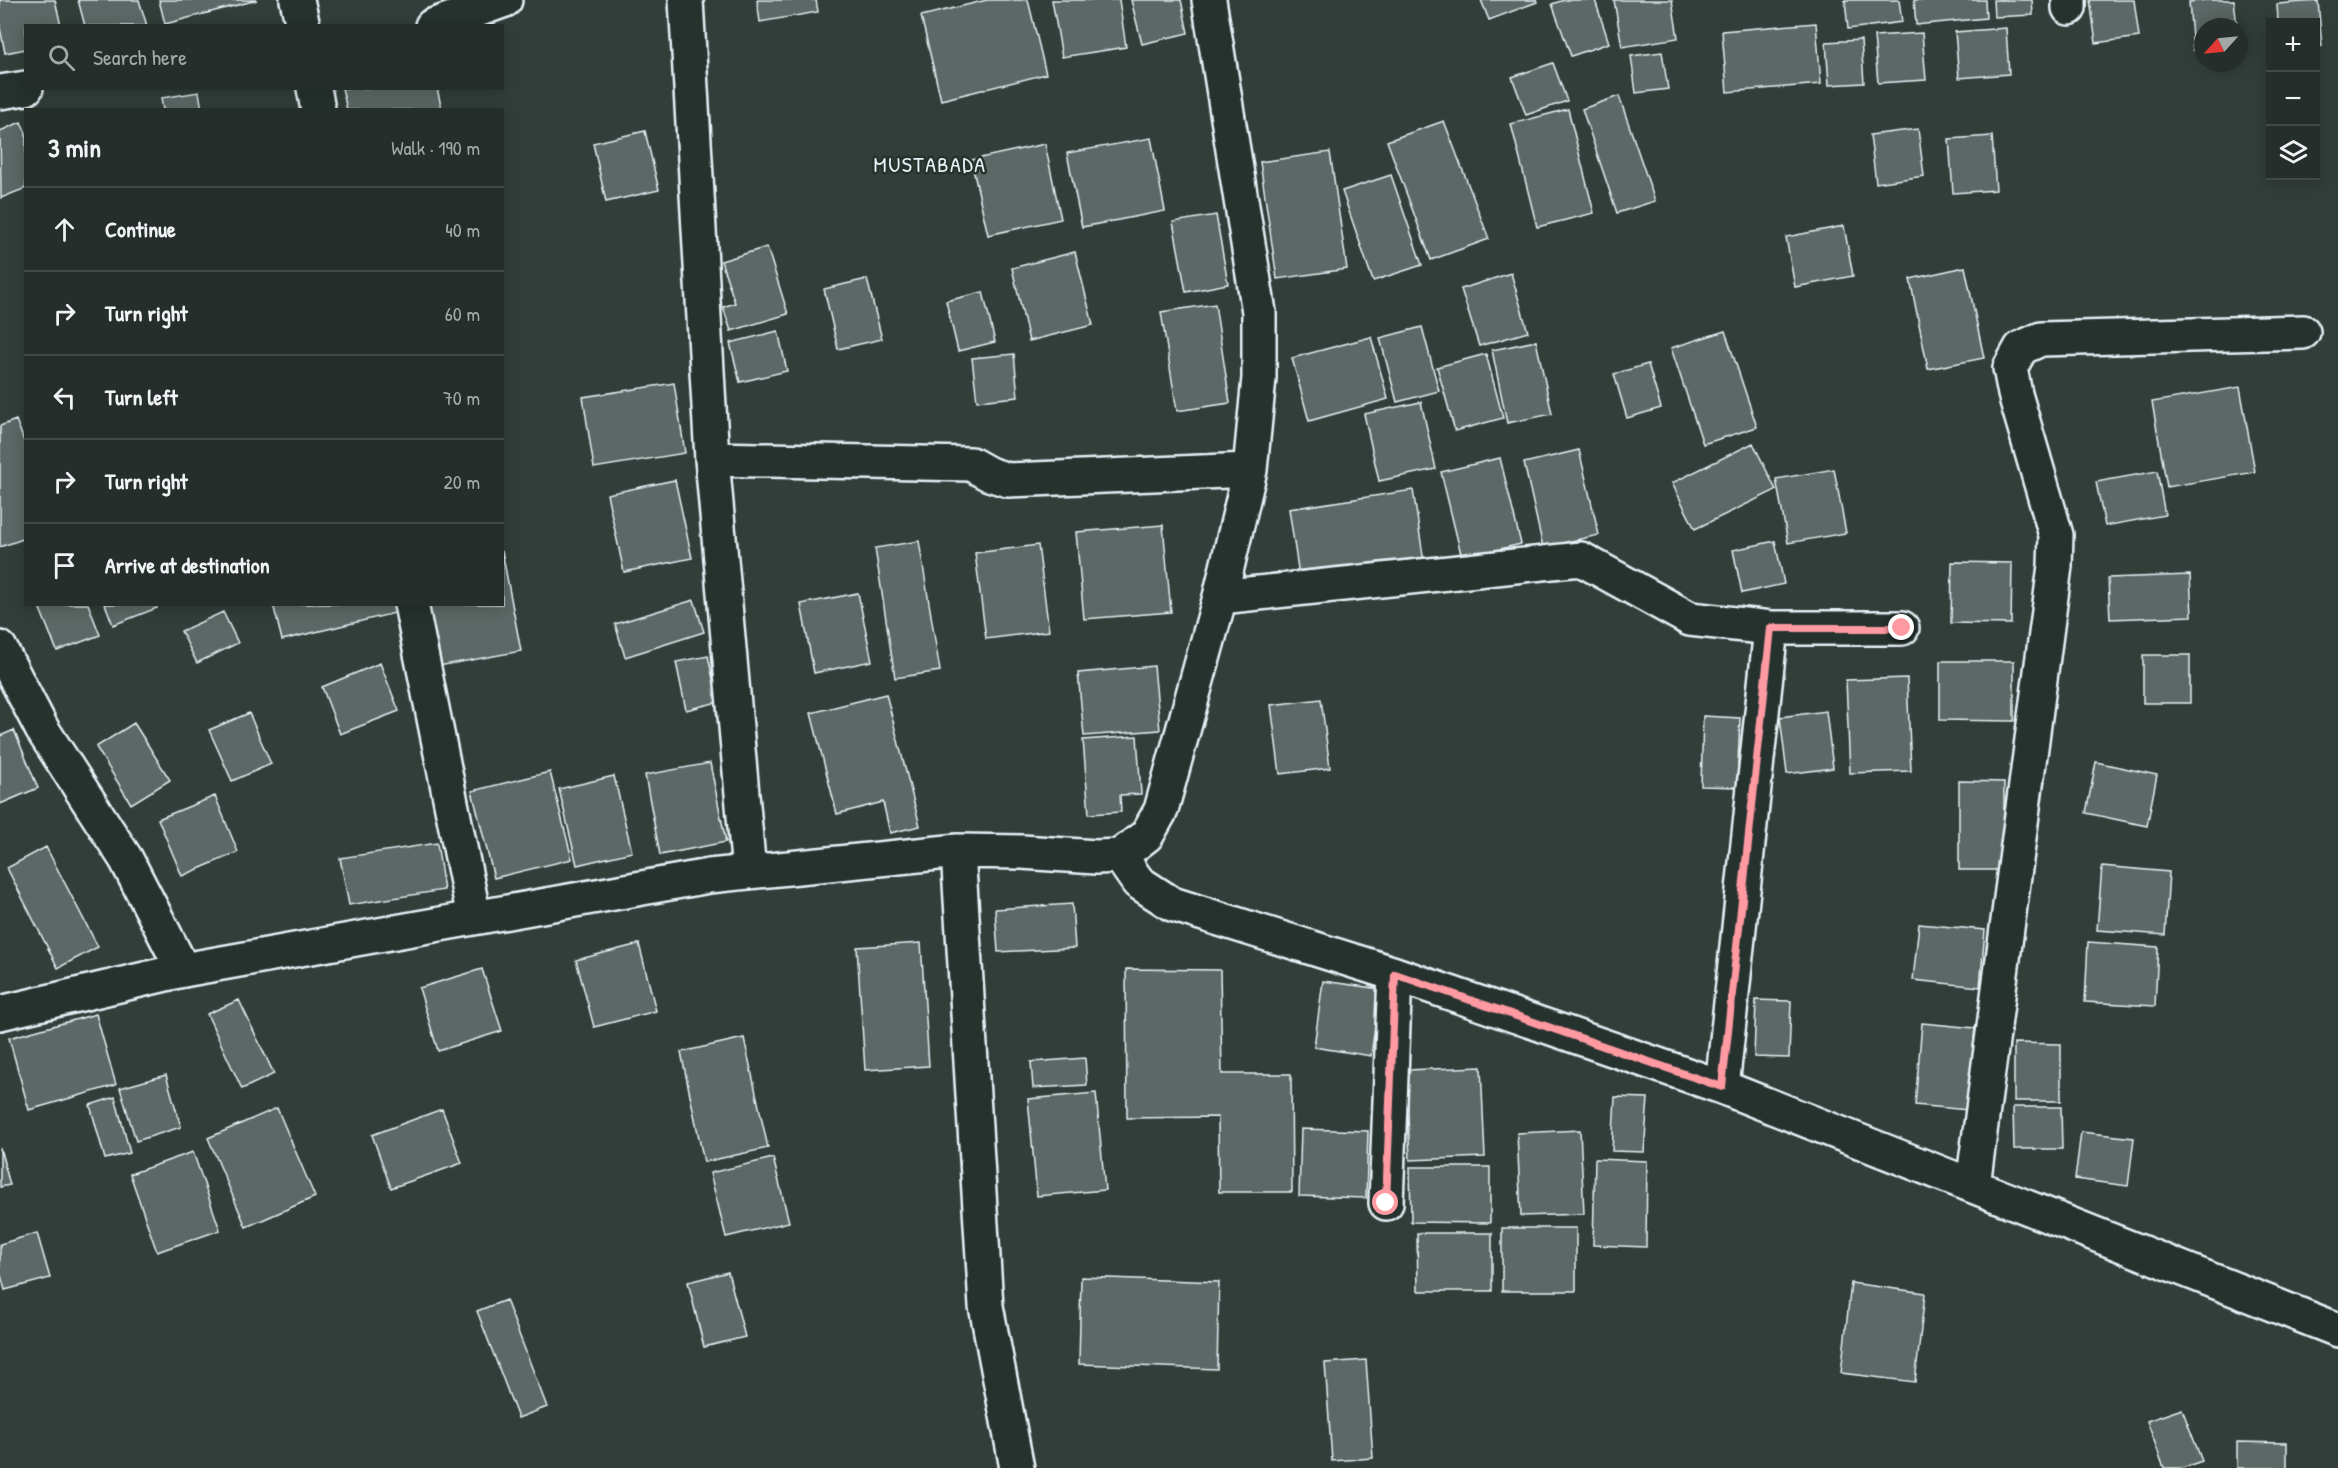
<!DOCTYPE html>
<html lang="en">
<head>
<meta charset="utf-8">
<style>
  body { margin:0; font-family:"Patrick Hand",sans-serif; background:#2e3633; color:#f1f3f6 }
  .controls { position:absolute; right:18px; top:18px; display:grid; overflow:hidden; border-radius:0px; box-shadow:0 3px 15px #0003 }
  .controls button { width:54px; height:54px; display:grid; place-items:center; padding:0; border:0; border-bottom:2px solid #424a47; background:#262e2b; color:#f1f3f6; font:30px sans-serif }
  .compass { position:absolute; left:2194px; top:18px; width:54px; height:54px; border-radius:50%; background:#262e2b; box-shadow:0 3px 15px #0003; rotate:243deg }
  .stop { position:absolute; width:18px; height:18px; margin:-14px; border:4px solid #ff9aa2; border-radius:50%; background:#fff }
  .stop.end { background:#ff9aa2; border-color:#fff; box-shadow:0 2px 6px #0008 }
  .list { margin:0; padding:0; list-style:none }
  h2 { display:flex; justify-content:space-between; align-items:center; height:78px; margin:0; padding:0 24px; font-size:26px }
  h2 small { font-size:20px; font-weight:400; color:#a4a8a9 }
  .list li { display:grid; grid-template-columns:39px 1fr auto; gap:18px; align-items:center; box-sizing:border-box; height:84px; padding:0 24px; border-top:2px solid #424a47 }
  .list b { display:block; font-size:22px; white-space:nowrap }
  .list em { font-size:20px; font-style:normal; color:#a4a8a9 }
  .icon { flex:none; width:33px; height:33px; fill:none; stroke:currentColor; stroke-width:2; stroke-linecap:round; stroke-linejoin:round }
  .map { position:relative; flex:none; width:2338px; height:1468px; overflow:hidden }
  .search { position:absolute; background:#262e2b; box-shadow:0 3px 15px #0003; left:24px; top:24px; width:480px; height:66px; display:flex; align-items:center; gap:15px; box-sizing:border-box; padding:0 21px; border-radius:0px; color:#a4a8a9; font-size:22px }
  .panel { position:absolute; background:#262e2b; box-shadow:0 3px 15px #0003; left:24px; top:108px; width:480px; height:498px; border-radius:0px }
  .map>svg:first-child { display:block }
</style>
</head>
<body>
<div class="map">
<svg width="2338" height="1468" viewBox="0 0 2338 1468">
  <rect width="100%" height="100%" fill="#323e39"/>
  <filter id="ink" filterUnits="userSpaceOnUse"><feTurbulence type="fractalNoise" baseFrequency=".0167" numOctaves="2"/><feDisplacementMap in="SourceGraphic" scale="12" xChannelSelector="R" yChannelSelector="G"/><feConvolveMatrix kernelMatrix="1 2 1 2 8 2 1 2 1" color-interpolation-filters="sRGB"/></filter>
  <g filter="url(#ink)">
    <path fill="#5c6865" stroke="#e8f1f8" stroke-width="1.5" d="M0,0h55l6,26h-35v23l-21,4 -5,-25z
      M78,0h61l8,26h-62z
      M159,0h98l-92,24z
      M757,0h59l2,12 -58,10z
      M987,0h41l18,74 -105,26 -20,-84z
      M1052,0h67l7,47 -64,10z
      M1131,0h50l7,33 -46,11z
      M1481,0h55l1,2 -48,18z
      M1564,0h31l14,43 -38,13 -19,-52z
      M1614,0h58l6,38 -56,9z
      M1845,0h54l3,22 -54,7z
      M1914,0h71l1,18 -70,7z
      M1993,0h39l1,15 -39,2z
      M2090,0h44l5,37 -43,6z
      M2207,0h27l3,27h-34v22l-10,1 -4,-48z
      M2318,1l4,45 -6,1v-25h-38l-1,-18z
      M1816,23l5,61 -94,8 -5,-61z
      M2006,28l3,46 -50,4 -4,-46z
      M1922,33l4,47 -48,3 -4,-47z
      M1861,40l3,43 -35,2 -3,-43z
      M1662,52l6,37 -32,4 -5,-37z
      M1553,63l14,38 -41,14 -14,-38z
      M342,88h95l5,22h-95z
      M199,92l3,18h-39l-2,-12z
      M1619,96l36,105 -38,12 -35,-104z
      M1568,109l26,104 -57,14 -26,-103z
      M1444,121l45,118 -58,21 -44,-119z
      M21,122l5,11v55l-25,10 -1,-67z
      M1918,129l6,47 -48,7 -6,-48z
      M645,131l14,59 -53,12 -13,-59z
      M1992,136l4,54 -43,3 -4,-54z
      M1151,138l14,73 -83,16 -15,-74z
      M1045,144l16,75 -73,16 -17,-75z
      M1330,152l17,117 -70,10 -17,-117z
      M1391,175l31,90 -49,16 -31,-90z
      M1216,215l12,69 -42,8 -13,-70z
      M1844,226l9,50 -58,11 -9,-50z
      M767,247l21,67 -57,17 -8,-24 12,-4 -14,-42z
      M1075,252l18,73 -64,16 -17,-73z
      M1965,267l19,91 -56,11 -18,-90z
      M1511,273l17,59 -49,14 -18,-57z
      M867,279l15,60 -44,10 -14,-60z
      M983,292l12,50 -37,9 -12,-50z
      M1215,304l15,99 -53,8 -16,-99z
      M1422,327l17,64 -42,11 -17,-64z
      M778,331l9,40 -47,11 -10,-39z
      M1725,331l32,96 -54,17 -32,-96z
      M1371,337l17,62 -79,22 -17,-63z
      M1536,341l16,73 -45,9 -15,-73z
      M1014,354l4,43 -41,4 -5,-43z
      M1486,354l17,64 -48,13 -18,-64z
      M1648,364l13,44 -34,10 -13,-44z
      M674,383l11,70 -91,15 -11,-71z
      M2240,387l15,85 -88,15 -15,-85z
      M1421,402l15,67 -57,12 -15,-67z
      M16,420l10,26v92l-26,9v-121z
      M1753,443l23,47 -81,39 -23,-46z
      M1579,450l20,85 -56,12 -19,-84z
      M1500,458l21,86 -59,14 -21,-86z
      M1834,469l12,64 -58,10 -12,-64z
      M2157,471l8,44 -60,11 -9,-44z
      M675,480l17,78 -68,14 -17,-78z
      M1413,490l11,72 -124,20 -11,-73z
      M1163,525l8,87 -87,7 -8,-87z
      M919,541l21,130 -45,7 -20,-130z
      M1775,541l9,43 -42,9 -9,-43z
      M1038,545l11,86 -63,8 -11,-86z
      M502,551l19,100 -93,17 -11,-64h85z
      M1952,562l60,1 -1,61 -60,-1z
      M2190,575l2,41 -82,3 -2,-41z
      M858,593l14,68 -58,12 -13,-69z
      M694,600l10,32 -79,25 -10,-33z
      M38,604h50l12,31 -43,16z
      M105,604h51l1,4 -44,17z
      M273,604h120l2,9 -113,27z
      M223,612l15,31 -41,20 -16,-32z
      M2143,655h47v48h-47z
      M708,656l10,46 -32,8 -10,-48z
      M1940,661h74v60l-74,-1z
      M380,663l19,48 -59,23 -18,-47z
      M1154,666l6,64 -76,6 -6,-63z
      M1907,678l4,93 -61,2 -4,-93z
      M886,694l34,132 -30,7 -7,-31 -46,12 -26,-101z
      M1321,699l9,69 -50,6 -9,-69z
      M1826,711l7,57 -46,6 -7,-57z
      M249,713l22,51 -39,17 -23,-51z
      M1703,716l37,2 -3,69 -36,-1z
      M134,723l36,57 -39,24 -35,-57z
      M14,730l24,58 -38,16v-68z
      M1137,736l4,58 -21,1 1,17 -32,2 -6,-74z
      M2096,762l61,13 -10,51 -61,-13z
      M710,763l16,79 -66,13 -15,-80z
      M550,772l22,87 -78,19 -22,-87z
      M614,776l18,76 -55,13 -18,-76z
      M1959,781l45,1v88h-45z
      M215,796l23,56 -56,24 -24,-57z
      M437,843l7,47 -95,15 -9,-47z
      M46,847l52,100 -40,21 -51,-100z
      M2102,866l67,6 -4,63 -68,-5z
      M1072,904l3,44 -77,4 -3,-43z
      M1919,924l66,6 -5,57 -67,-7z
      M2088,942l70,5 -3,59 -70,-4z
      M921,943l8,123 -64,4 -8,-123z
      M639,944l17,67 -62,16 -18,-67z
      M482,969l20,62 -64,20 -19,-63z
      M1126,969l94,1 2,104h69l1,118h-73l-1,-75 -91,1z
      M1323,981l57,8 -9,67 -57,-9z
      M239,1000l35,74 -32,15 -35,-75z
      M1756,1000l35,1 -2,57 -35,-1z
      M96,1014l20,71 -87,25 -20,-72z
      M1922,1023l53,5 -7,82 -53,-5z
      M744,1038l24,110 -64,14 -23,-110z
      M2014,1043l47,1v57h-47z
      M1085,1058l2,27 -54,3 -2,-26z
      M1481,1067l4,90 -75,3 -4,-90z
      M166,1075l15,52 -45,14 -16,-53z
      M1096,1093l9,97 -68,6 -9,-97z
      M115,1097l15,56 -25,6 -15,-54z
      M1615,1097l33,1 -4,54 -32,-1z
      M2013,1107h48l1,42h-48z
      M277,1108l38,89 -69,30 -38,-89z
      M442,1109l20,54 -71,25 -19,-53z
      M1301,1129l67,2 -2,67 -67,-2z
      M1580,1130l4,84 -63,2 -4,-83z
      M2081,1132l53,6 -6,48 -53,-7z
      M0,1148l10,37 -10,2z
      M193,1152l27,78 -63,22 -27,-78z
      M773,1158l16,64 -63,15 -16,-64z
      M1595,1159l52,2 -1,86 -53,-2z
      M1410,1167h80v56l-79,-1z
      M1502,1228h74v63h-74z
      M37,1233l13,45 -45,12 -5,-18v-28z
      M1417,1233h75v58h-74z
      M728,1272l17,65 -41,10 -16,-65z
      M1081,1277l138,5 -2,87 -138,-5z
      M1851,1283l74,10 -10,89 -74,-9z
      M506,1300l41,107 -29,11 -41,-107z
      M1366,1360l7,98 -41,3 -7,-98z
      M2182,1409l20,52 -20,7h-18l-17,-47z
      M2237,1442l50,1v25h-50z"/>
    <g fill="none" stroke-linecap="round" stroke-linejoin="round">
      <defs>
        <path id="minor" d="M297,0l6,26
          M686,0l26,459 37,413
          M2069,0v8
          M314,88l4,22
          M712,459l259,5 18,10 19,6 242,-10
          M1220,597l361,-38 109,60 81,9 -49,459
          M411,604l63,313
          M1771,628h131
          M958,851l28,455 31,162
          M1120,856l18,26 34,22 223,70 327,113 616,243
          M183,970l526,-94 249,-25 64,1 74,5 24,-1 27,-21 14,-25 59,-213 30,-127 9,-92v-66l-50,-312
          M1973,1185l82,-619 1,-31 -41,-141 -5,-26 11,-20 20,-9 262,-7
          M1386,1203l9,-229"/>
        <path id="major" d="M432,26l73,-26
          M0,92l26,-4
          M0,648l42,81 84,130 57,111 -183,43"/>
      </defs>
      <use href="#minor" stroke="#e8f1f8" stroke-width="38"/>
      <use href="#major" stroke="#e8f1f8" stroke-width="38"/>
      <use href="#minor" stroke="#26332d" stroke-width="33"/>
      <use href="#major" stroke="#26332d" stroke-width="33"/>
    </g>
  </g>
  <g fill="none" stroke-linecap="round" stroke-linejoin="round" filter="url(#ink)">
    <path stroke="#ff9aa2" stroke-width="8" d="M1386,1203l9,-229 327,113 49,-459h131"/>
  </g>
  <g text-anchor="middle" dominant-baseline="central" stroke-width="5" stroke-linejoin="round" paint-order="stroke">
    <g font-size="22" letter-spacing="1.5" fill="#e8f1f8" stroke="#26332d">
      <text x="930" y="164">MUSTABADA</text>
    </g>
  </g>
</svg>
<div class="controls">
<button>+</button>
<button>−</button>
<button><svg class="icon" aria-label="layers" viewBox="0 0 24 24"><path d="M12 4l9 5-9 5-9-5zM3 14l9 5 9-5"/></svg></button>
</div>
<svg class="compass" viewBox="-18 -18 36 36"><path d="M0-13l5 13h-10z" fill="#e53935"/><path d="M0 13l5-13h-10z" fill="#a4a8a9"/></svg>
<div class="stop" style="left:1386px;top:1203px"></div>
<div class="stop end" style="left:1902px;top:628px"></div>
<div class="search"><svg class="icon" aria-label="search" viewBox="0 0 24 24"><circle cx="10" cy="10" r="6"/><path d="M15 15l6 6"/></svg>Search here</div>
<section class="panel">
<h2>3 min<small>Walk · 190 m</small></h2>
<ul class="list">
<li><svg class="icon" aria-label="ahead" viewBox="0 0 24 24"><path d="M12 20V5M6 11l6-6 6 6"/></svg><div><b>Continue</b></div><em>40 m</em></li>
<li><svg class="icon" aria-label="right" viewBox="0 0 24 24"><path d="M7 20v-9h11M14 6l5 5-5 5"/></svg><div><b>Turn right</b></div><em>60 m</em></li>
<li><svg class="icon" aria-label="left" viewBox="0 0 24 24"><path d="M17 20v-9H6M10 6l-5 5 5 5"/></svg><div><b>Turn left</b></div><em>70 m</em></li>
<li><svg class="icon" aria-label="right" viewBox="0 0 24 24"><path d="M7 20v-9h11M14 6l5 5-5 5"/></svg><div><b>Turn right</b></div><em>20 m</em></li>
<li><svg class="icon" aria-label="arrive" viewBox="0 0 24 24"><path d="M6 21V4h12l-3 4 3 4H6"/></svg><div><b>Arrive at destination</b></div></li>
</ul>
</section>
</div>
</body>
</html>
